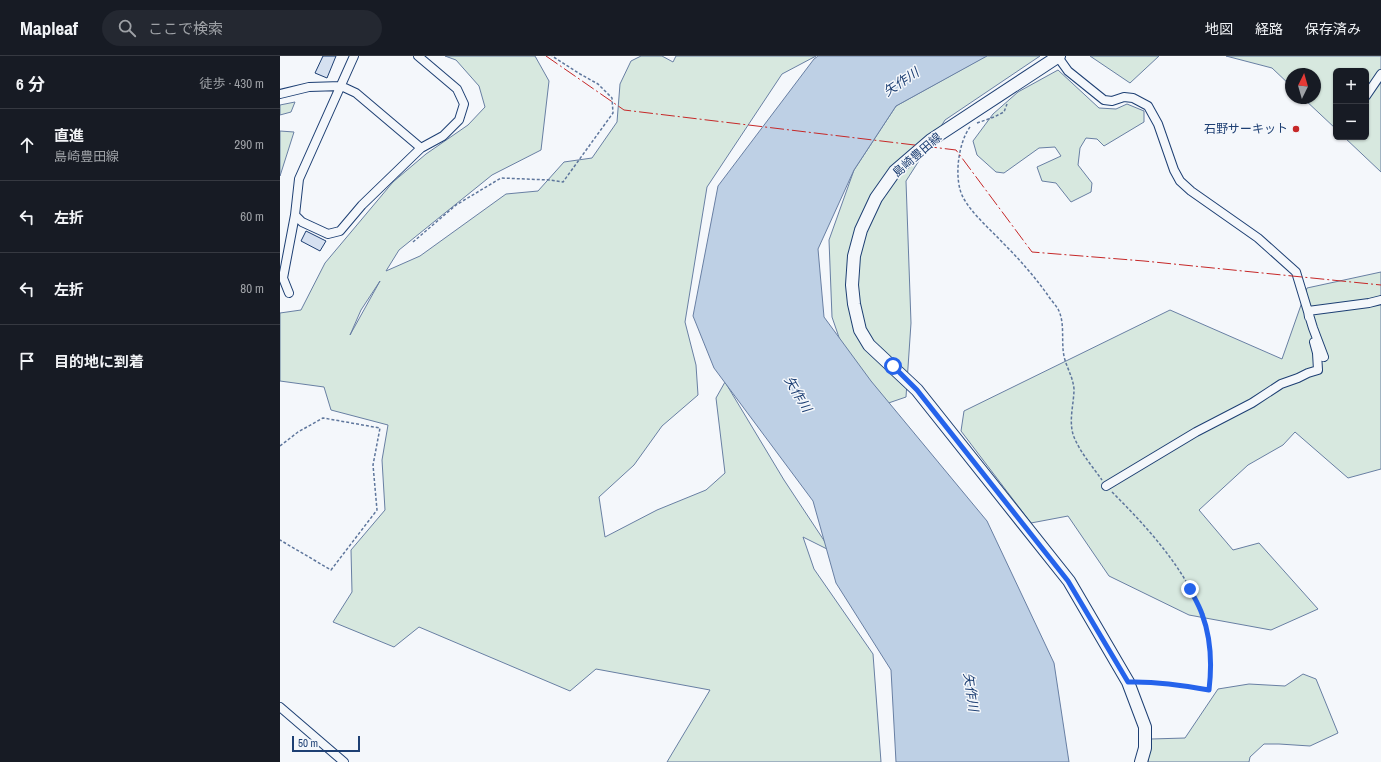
<!DOCTYPE html>
<html lang="ja">
<head>
<meta charset="utf-8">
<style>
  body { margin:0; font-family:"Archivo Narrow","Noto Sans JP",sans-serif; background:#242831; color:#f1f3f6 }
  .controls { position:absolute; right:12px; top:12px; display:grid; overflow:hidden; border-radius:6px; box-shadow:0 1px 3px #0004 }
  .controls button { width:36px; height:36px; display:grid; place-items:center; padding:0; border:0; border-bottom:1px solid #363941; background:#171b24; color:#f1f3f6; font:20px sans-serif }
  .compass { position:absolute; left:1005px; top:12px; width:36px; height:36px; border-radius:50%; background:#171b24; box-shadow:0 1px 3px #0004; rotate:5deg }
  .scale { position:absolute; left:12px; bottom:10px; width:68px; box-sizing:border-box; padding-left:4px; border:2px solid #1d3f73; border-top:0; font-size:11px; line-height:14px; white-space:nowrap; color:#1d3f73; -webkit-text-stroke:3px #f4f7fb; paint-order:stroke }
  .stop { position:absolute; width:12px; height:12px; margin:-9px; border:3px solid #2563eb; border-radius:50%; background:#fff }
  .stop.end { background:#2563eb; border-color:#fff; box-shadow:0 1px 4px #0008 }
  .list { margin:0; padding:0; list-style:none }
  h2 { display:flex; justify-content:space-between; align-items:center; height:52px; margin:0; padding:0 16px; font-size:17px }
  h2 small { font-size:13px; font-weight:400; color:#9ea1a6 }
  .list li { display:grid; grid-template-columns:26px 1fr auto; gap:12px; align-items:center; box-sizing:border-box; height:72px; padding:0 16px; border-top:1px solid #363941 }
  .list b { display:block; font-size:15px; white-space:nowrap }
  .list p { margin:0; font-size:13px; white-space:nowrap; color:#9ea1a6 }
  .list em { font-size:13px; font-style:normal; color:#9ea1a6 }
  .icon { flex:none; width:22px; height:22px; fill:none; stroke:currentColor; stroke-width:2; stroke-linecap:round; stroke-linejoin:round }
  .map { position:relative; flex:none; width:1101px; height:706px; overflow:hidden }
  header { display:flex; align-items:center; gap:24px; box-sizing:border-box; height:56px; padding:0 20px; background:#171b24; border-bottom:1px solid #363941 }
  header strong { font-size:19px }
  nav { display:flex; gap:22px; margin-inline-start:auto; font-size:14px }
  .search { width:280px; height:36px; background:#242831; display:flex; align-items:center; gap:10px; box-sizing:border-box; padding:0 14px; border-radius:22px; color:#9ea1a6; font-size:15px }
  main { display:flex }
  aside { flex:1; background:#171b24 }
  .map>svg:first-child { display:block }
</style>
</head>
<body>
<header>
<strong>Mapleaf</strong>
<div class="search"><svg class="icon" aria-label="search" viewBox="0 0 24 24"><circle cx="10" cy="10" r="6"/><path d="M15 15l6 6"/></svg>ここで検索</div>
<nav><a>地図</a><a>経路</a><a>保存済み</a></nav>
</header>
<main>
<aside>
<h2>6 分<small>徒歩 · 430 m</small></h2>
<ul class="list">
<li><svg class="icon" aria-label="ahead" viewBox="0 0 24 24"><path d="M12 20V5M6 11l6-6 6 6"/></svg><div><b>直進</b><p>島崎豊田線</p></div><em>290 m</em></li>
<li><svg class="icon" aria-label="left" viewBox="0 0 24 24"><path d="M17 20v-9H6M10 6l-5 5 5 5"/></svg><div><b>左折</b></div><em>60 m</em></li>
<li><svg class="icon" aria-label="left" viewBox="0 0 24 24"><path d="M17 20v-9H6M10 6l-5 5 5 5"/></svg><div><b>左折</b></div><em>80 m</em></li>
<li><svg class="icon" aria-label="arrive" viewBox="0 0 24 24"><path d="M6 21V4h12l-3 4 3 4H6"/></svg><div><b>目的地に到着</b></div></li>
</ul>
</aside>
<div class="map">
<svg width="1101" height="706" viewBox="0 0 1101 706">
  <rect width="100%" height="100%" fill="#f4f7fb"/>
  <path fill="#d7e8df" stroke="#687fa3" fill-rule="evenodd" d="M165,0h90l14,25 -8,69 -49,25 -93,75 -13,21 34,-15 86,-62 32,-3 26,-29 28,-4 25,-36 3,-38 11,-23 10,-5h21l11,6 3,-6h140l-34,18 -75,113 -22,135 11,43 2,30 -36,31 -28,39 -35,32 6,40 52,-27 49,-20 19,-17 -9,-75 9,-16 59,98 47,71 -28,-14 11,32 59,85 8,108h-214l43,-72 -114,-21 -26,22 -151,-64 -25,20 -61,-25 19,-30 -1,-42 34,-40 -3,-50 6,-35 -57,-15 -7,-23 -44,-6v-68l21,-3 24,-47 68,-81 33,-28 42,-29 17,-18 -6,-21 -23,-26zM100,225l-30,54 11,-25z
    M706,0h54l-95,64 -39,61 5,142 -5,74 -35,12 -16,-25 -23,-67 -3,-77 25,-70 42,-64z
    M810,0h69l-29,27z
    M946,0h155v116l-37,-35h22v-66h-30v58l-33,-31h12v-24h-24v12l-19,-18z
    M778,14l41,38 17,1 11,-5 17,7v11l-40,24 -7,-7 -11,-1 -6,10 -2,17 14,18 -1,9 -20,10 -15,-19 -14,-2 -5,-14 24,-11 -6,-9 -16,1 -35,25 -8,-1 -19,-17 -4,-14 20,-27 25,-22z
    M15,46l-4,10 -11,3v-10z
    M0,75l14,1 -14,44z
    M1101,216v197l-33,9 -53,-46 -12,13 -35,20 -49,45 34,40 26,-7 59,66 -47,21 -82,-15 -80,-39 -41,-60 -37,7 -70,-92 3,-20 206,-101 112,49 25,-71z
    M1023,618l13,5 22,54 -28,13 -31,-2h-15l-14,13 -1,5h-101l3,-23 34,-1 33,-49 31,-5 36,2z"/>
  <path fill="#bed0e5" stroke="#687fa3" d="M538,0h169l-91,50 -42,64 -36,79 6,68 47,64 116,140 67,142 15,99h-173l-5,-92 -55,-87 -23,-82 -99,-133 -21,-52 25,-130 96,-127z"/>
  <path fill="#d5e0f0" stroke="#1d3f73" d="M43,0h13l-9,22 -12,-5z
    M26,175l20,10 -6,10 -19,-10z"/>
  <g fill="none" stroke-linecap="round" stroke-linejoin="round">
    <defs>
      <path id="minor" d="M74,0l-55,123 -4,36 7,7 26,12 12,-3 22,-26 59,-57 22,-12 16,-16 5,-16 -7,-15 -39,-33
        M778,1l10,14 36,29 8,1 12,-4 9,1 15,8 10,18 16,46 6,11 11,10 67,47 38,34 17,56 11,29
        M0,38l29,-7 32,-1 15,7 65,55
        M1086,40l15,-22
        M9,237l-6,-15 12,-63
        M1029,261l-1,-6 61,-8 12,-3
        M826,430l90,-54 56,-29 29,-19 17,-6 10,-5 10,-3 -1,-17 -3,-11
        M0,651l64,55"/>
      <path id="secondary" d="M779,0l-128,84 -36,31 -19,27 -15,32 -7,26 -2,29 2,19 6,26 9,15 48,45 152,191 59,101 17,45v21l-4,14"/>
    </defs>
    <use href="#minor" stroke="#1d3f73" stroke-width="10"/>
    <use href="#secondary" stroke="#1d3f73" stroke-width="14"/>
    <path stroke="#5e769c" stroke-width="1.5" stroke-dasharray="3 2" stroke-linecap="butt" d="M697,67l17,-6 10,-5 3,-8
      M690,71c-12,16 -17,54 -6,72 10,17 26,30 40,45 16,16 30,32 43,50 3,5 8,10 11,15 8,15 2,35 7,51 3,10 8,18 9,29 0,15 -6,33 0,48 6,15 18,29 28,43
      M133,186l43,-37 45,-27 49,2 13,2 50,-69 -1,-15 -14,-14 -18,-10 -28,-18
      M0,390l18,-14 25,-14 57,10 -7,37 4,45 -46,60 -51,-30
      M832,436c40,40 85,89 97,146 3,17 2,35 0,52l-36,-6 -35,-2"/>
    <use href="#minor" stroke="#f4f7fb" stroke-width="8"/>
    <use href="#secondary" stroke="#f4f7fb" stroke-width="12"/>
    <path stroke="#c62828" stroke-width="1" stroke-dasharray="14 3 2 3" stroke-linecap="butt" d="M266,0l78,54 332,40 76,102 112,9 237,24"/>
  </g>
  <g fill="none" stroke-linecap="round" stroke-linejoin="round">
    <path stroke="#2563eb" stroke-width="5" d="M613,310l24,24 151,191 60,101c28,-1 54,3 81,8 3,-25 2,-52 -7,-76 -3,-9 -8,-17 -12,-25"/>
  </g>
  <circle fill="#c62828" stroke="#f4f7fb" stroke-width="1.5" cx="1016" cy="73" r="4"/>
  <g text-anchor="middle" dominant-baseline="central" stroke-width="3" stroke-linejoin="round" paint-order="stroke">
    <g font-size="12" fill="#1d3f73" stroke="#f4f7fb" text-anchor="end">
      <text x="1008" y="73">石野サーキット</text>
    </g>
    <g font-size="12" fill="#1d3f73" stroke="#f4f7fb">
      <text transform="translate(637 99) rotate(-41)">島崎豊田線</text>
    </g>
    <g font-size="13" font-style="italic" fill="#1d3f73" stroke="#f4f7fb">
      <text transform="translate(621 26) rotate(-34)">矢作川</text>
      <text transform="translate(518 338) rotate(59)">矢作川</text>
      <text transform="translate(691 636) rotate(82)">矢作川</text>
    </g>
  </g>
</svg>
<div class="controls">
<button>+</button>
<button>−</button>
</div>
<svg class="compass" viewBox="-18 -18 36 36"><path d="M0-13l5 13h-10z" fill="#e53935"/><path d="M0 13l5-13h-10z" fill="#9ea1a6"/></svg>
<div class="scale">50 m</div>
<div class="stop" style="left:613px;top:310px"></div>
<div class="stop end" style="left:910px;top:533px"></div>
</div>
</main>
</body>
</html>
